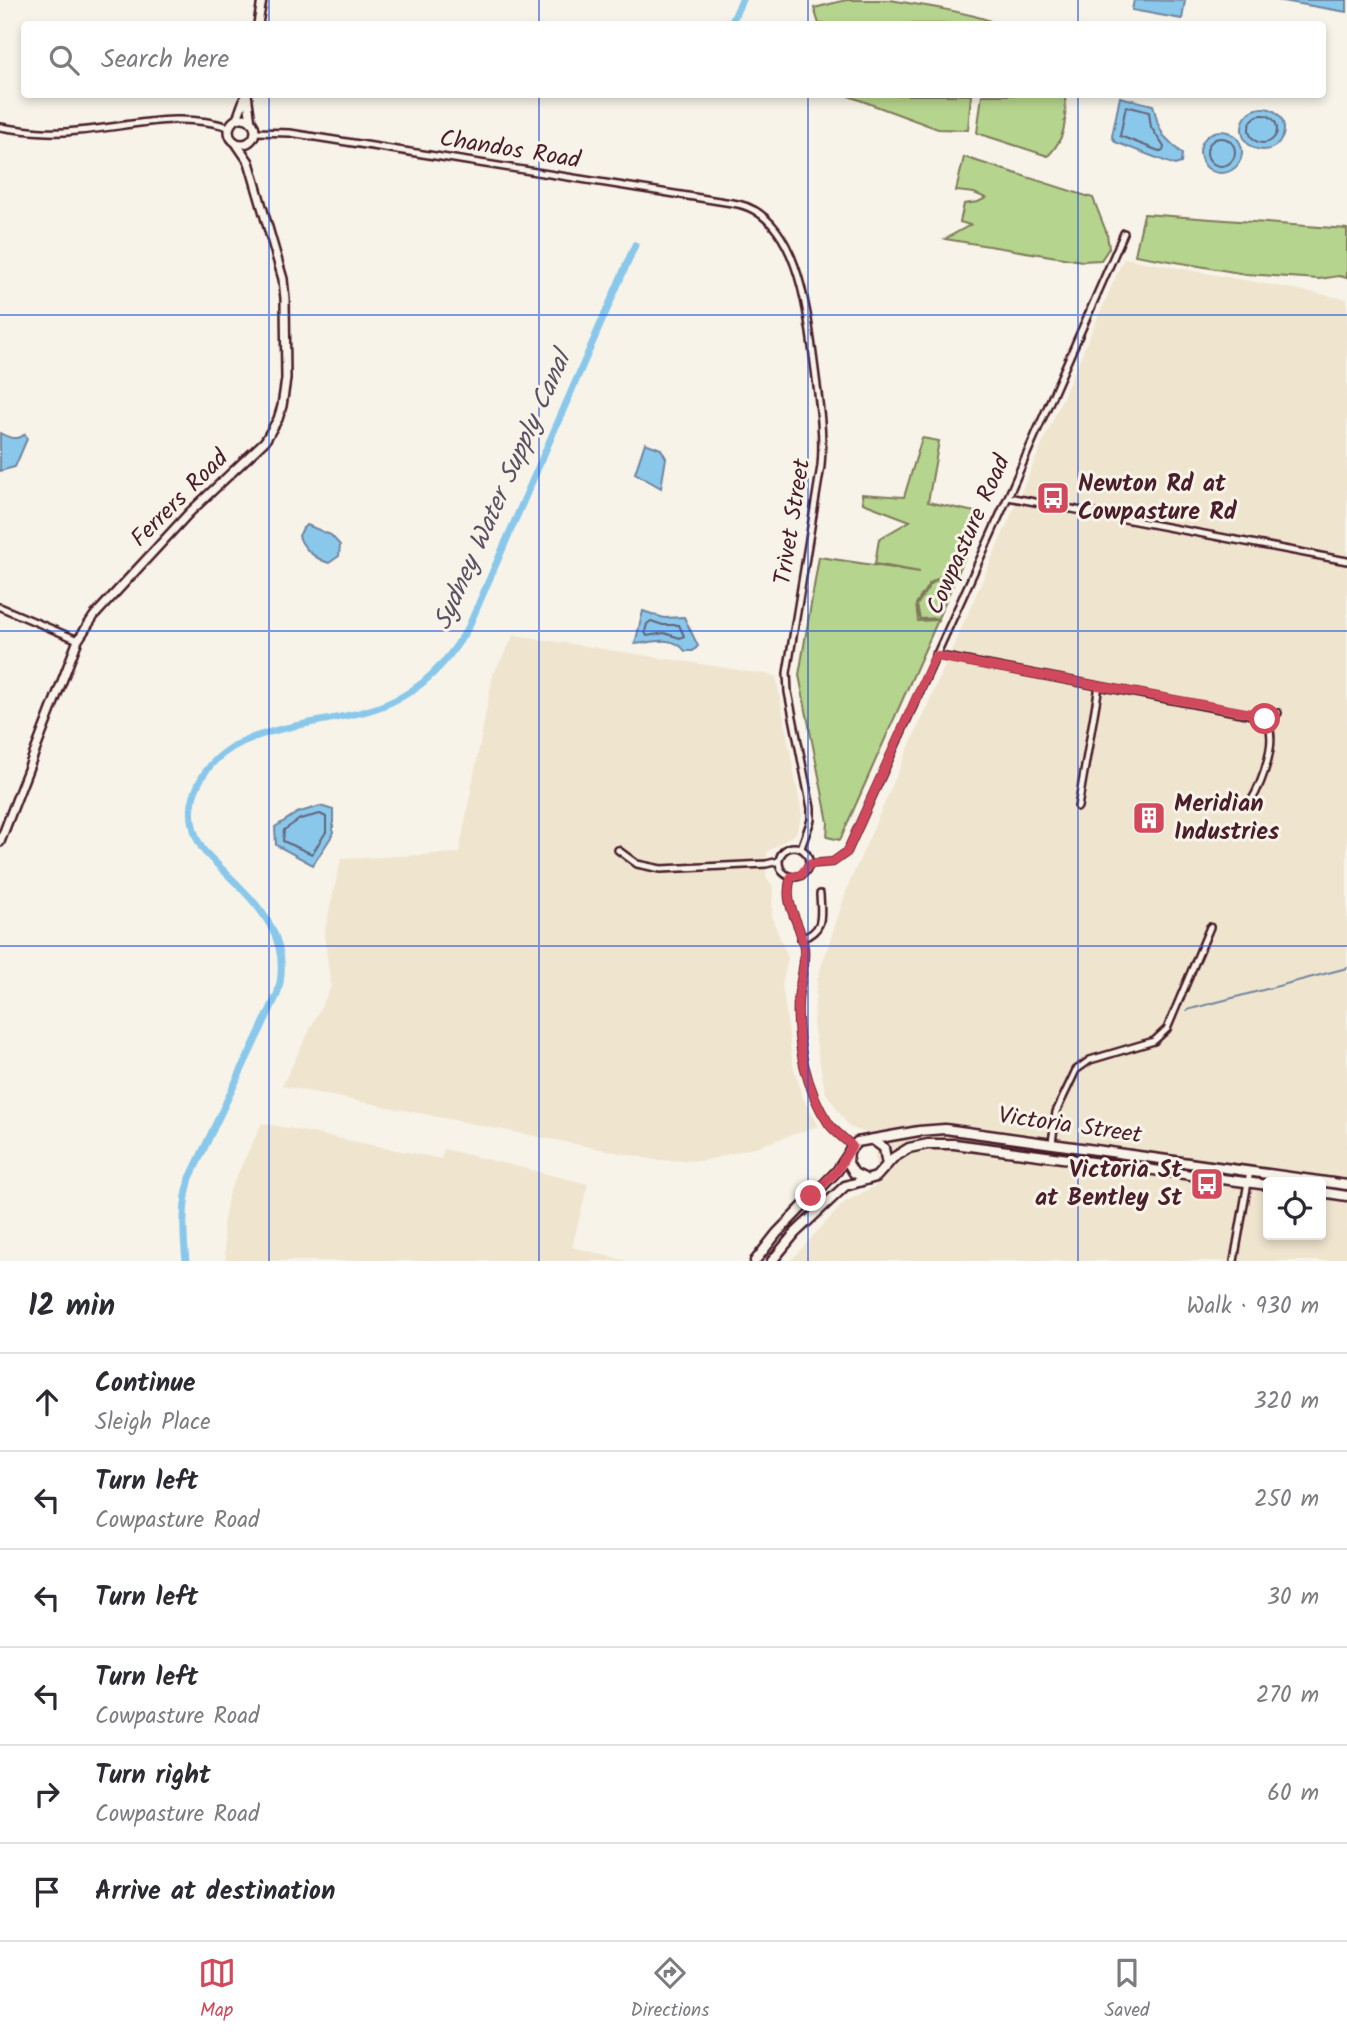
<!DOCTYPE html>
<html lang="en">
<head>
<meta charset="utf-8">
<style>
  body { margin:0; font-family:Kalam,sans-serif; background:#f7f7f7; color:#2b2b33 }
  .controls { position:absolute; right:21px; bottom:21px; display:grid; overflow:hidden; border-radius:7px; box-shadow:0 4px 10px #0003 }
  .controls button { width:63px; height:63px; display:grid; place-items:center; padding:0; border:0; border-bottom:2px solid #e1e1e2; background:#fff; color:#2b2b33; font:35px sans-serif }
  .stop { position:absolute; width:21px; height:21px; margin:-16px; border:5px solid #d1495b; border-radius:50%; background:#fff }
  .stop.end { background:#d1495b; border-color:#fff; box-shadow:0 2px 7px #0008 }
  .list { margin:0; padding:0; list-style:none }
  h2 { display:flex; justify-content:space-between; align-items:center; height:91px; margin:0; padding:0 28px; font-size:30px }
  h2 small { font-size:23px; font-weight:400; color:#7c7c81 }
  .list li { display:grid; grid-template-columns:46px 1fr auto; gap:21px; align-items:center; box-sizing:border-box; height:98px; padding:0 28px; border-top:2px solid #e1e1e2 }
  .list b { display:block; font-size:26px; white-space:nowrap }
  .list p { margin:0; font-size:23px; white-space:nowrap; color:#7c7c81 }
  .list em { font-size:23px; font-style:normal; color:#7c7c81 }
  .icon { flex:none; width:38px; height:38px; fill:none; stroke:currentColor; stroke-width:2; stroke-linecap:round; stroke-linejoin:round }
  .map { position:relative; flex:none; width:1347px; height:1261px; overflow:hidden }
  .search { position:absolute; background:#fff; box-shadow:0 4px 10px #0003; left:21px; right:21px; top:21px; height:77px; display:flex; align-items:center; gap:18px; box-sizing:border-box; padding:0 24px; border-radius:7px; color:#7c7c81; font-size:26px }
  .sheet { height:679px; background:#fff }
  nav { display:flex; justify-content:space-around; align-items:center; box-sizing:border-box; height:98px; border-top:2px solid #e1e1e2; background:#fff; font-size:19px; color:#7c7c81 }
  nav a { display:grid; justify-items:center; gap:4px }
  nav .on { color:#d1495b }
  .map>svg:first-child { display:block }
</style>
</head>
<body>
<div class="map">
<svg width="1347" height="1261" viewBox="0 0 1347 1261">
  <rect width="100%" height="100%" fill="#f7f3e8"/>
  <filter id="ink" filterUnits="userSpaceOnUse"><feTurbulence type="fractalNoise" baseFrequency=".0143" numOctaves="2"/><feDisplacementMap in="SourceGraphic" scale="14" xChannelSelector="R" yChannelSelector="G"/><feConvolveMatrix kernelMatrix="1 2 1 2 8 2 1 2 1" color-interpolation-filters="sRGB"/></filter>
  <g filter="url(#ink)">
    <path fill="#efe4ce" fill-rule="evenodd" d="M1124,258l223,41v962h-557l55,-59 32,-17 -3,-49 -25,-9 -24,-36 -12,-66 4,-45 31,-94zM1268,1182h53v53h-53z
      M514,635l262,41 26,139 -6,18 -29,19 -1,25 7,9 -1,32 16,40 -6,26 11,81 10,33 15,28 -56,19 -58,16 -48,-1 -374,-74 49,-99 -7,-53 17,-75 118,-6 34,-178z
      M262,1123l179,36 3,-10 144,35 -16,63 55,14h-401l-3,-35 6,-34z"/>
    <path fill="#b5d48d" stroke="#807a5c" stroke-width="2" d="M846,0c14,0 30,0 44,0 18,3 95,14 105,24h-176l-5,-16z
      M846,95h125l-3,35 -30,-1z
      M982,95h83c1,24 2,42 -17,61l-71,-23z
      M964,157l129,41 14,36 2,14 -8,12 -19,1 -137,-22 25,-14 -10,-3 4,-18 14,-2 8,-4 -12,-5 -18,-2z
      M1144,214l203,15v49l-8,-2 -20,3 -74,-5 -110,-19z
      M922,438l17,3 -11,61 56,12 -46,104 -18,1 -3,-14 13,-20 13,-10 -14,9 -13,20 2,17 20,-1 -98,220 -13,-3 1,-15 -29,-147 20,-118 101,15 -45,-8 4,-25 31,-18 -47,-18 -1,-9 42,3z"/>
    <path fill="#8ac8eb" stroke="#70849e" stroke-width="2" d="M1134,0l51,1 -3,18 -50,-9z
      M1277,0h70v12z
      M1120,97l33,8 5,19 5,11 19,19 -1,9 -6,2 -60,-23 -3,-6z
      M1242 129a21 21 0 1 1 42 0a21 21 0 1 1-42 0Z
      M1200 152a21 21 0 1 1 42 0a21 21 0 1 1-42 0Z
      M0,433c9,5 17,8 25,1l2,5 -12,28 -15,4z
      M645,443l16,6 5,9 -5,30 -26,-15z
      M307,525l24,10 9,10 -1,11 -10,7c-13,-4 -26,-14 -30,-27l4,-8z
      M643,611l21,7 20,-1 14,29 -5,5h-8c-12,-17 -34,-8 -50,-7z
      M320,806l13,4v24l-20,31 -37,-20 -1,-18 22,-14z"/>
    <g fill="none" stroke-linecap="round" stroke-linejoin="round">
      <path stroke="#646378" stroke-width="2" d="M1126,106l23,6 2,15 13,20 -1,4h-4l-39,-15z
        M1249 129a14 14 0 1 1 28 0a14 14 0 1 1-28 0Z
        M1207 152a14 14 0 1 1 28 0a14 14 0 1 1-28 0Z
        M651,621l12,4h16l5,11 -4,2 -16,-5 -17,3 -2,-4 2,-8z
        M320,814l6,3v15l-14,22 -29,-13 1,-11 16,-11z"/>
      <path stroke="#70849e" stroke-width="2" d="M1187,1010l160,-42"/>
      <path stroke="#8ac8eb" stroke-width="7" d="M731,24l11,-24
        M186,1261c-3,-29 -4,-55 4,-83l87,-183c20,-66 -32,-101 -73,-144 -11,-15 -16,-38 -10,-56 25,-79 133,-64 195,-92 36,-15 61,-44 80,-77l166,-381"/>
      <defs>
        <path id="minor" d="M0,127c26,4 50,7 77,4 51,-4 101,-20 152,-4
          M255,132l35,1 448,71c62,14 70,114 77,166 4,32 9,63 6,96l-34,207 1,19 23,116v12l-10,28
          M1008,497l339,64
          M0,607l78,33
          M935,655l327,62c21,15 -1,68 -12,86
          M1268,721l10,-8
          M1078,807l21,-121
          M779 862a15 15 0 1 1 30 0a15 15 0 1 1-30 0Z
          M618,850l19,14 24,5 105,-5 13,-3
          M809,864l24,-2 14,-10 161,-355 116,-264
          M791,877c-9,30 10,44 13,71 2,18 -5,36 -6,53 -2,41 8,89 31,123 6,8 16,15 23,22
          M801,939c24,-9 20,-22 19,-45
          M1052,1143l4,-31 20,-42 14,-10 64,-19 13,-12 43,-102
          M1234,1261l16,-90"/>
        <path id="tertiary" d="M258,24l4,-24
          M247,94l4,28
          M229 131a13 13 0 1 1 26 0a13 13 0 1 1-26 0Z
          M237,119l9,-25
          M0,842l78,-202 16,-24 95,-103 76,-72 13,-22 4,-13 4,-27 -1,-80 -2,-20 -34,-117 -13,-19"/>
        <path id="secondary" d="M873,1140l11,8 3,17
          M864,1178l-10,-5 -6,-10 1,-12 8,-9 62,-11 26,-2 402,56
          M1321,1192l26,4
          M755,1261l22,-28 60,-62 10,-15
          M772,1261l23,-28 50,-47 31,-9 17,-19 16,-10 19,-4h26l314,41"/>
      </defs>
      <use href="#minor" stroke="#4a1f2b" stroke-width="10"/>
      <use href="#tertiary" stroke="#4a1f2b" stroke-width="12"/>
      <use href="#secondary" stroke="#4a1f2b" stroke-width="13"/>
      <use href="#minor" stroke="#f7f3e8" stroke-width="5"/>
      <use href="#tertiary" stroke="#f7f3e8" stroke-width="7"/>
      <use href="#secondary" stroke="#f7f3e8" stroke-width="8"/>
    </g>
  </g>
  <g fill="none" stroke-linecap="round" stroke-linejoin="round" filter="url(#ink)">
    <path stroke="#d1495b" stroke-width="9" d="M811,1196l26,-25 15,-25c-7,-7 -17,-14 -23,-22 -23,-34 -33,-82 -31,-123 1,-17 8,-35 6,-53 -3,-27 -22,-42 -13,-71l10,-2 8,-11 24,-2 14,-10 88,-196 319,58 11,5"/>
  </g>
  <path fill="none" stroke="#1d4ed8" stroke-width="2" stroke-opacity="0.55" d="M269,0v24M539,0v24M808,0v24M1078,0v24M269,94v1167M539,94v1167M808,94v1167M1078,94v1167M0,315h1347M0,631h1347M0,946h1347"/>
  <defs>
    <symbol id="bus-square" viewBox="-11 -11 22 22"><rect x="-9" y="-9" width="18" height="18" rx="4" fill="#d1495b" stroke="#f7f3e8"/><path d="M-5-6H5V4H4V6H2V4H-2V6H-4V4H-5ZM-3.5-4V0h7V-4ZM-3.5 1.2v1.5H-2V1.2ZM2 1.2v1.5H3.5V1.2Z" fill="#fff"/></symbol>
    <symbol id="building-square" viewBox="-11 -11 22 22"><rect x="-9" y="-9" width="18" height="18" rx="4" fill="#d1495b" stroke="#f7f3e8"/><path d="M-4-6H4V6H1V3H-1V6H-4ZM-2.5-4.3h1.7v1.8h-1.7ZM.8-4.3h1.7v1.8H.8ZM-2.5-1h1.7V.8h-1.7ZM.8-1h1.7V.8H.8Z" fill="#fff"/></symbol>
  </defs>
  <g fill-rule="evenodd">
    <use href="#bus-square" x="1034" y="479" width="38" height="38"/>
    <use href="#building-square" x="1130" y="799" width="38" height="38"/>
    <use href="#bus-square" x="1188" y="1165" width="38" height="38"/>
  </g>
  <g text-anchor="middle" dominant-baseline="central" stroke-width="6" stroke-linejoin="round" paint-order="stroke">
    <g font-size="24" fill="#4a1f2b" stroke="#f7f3e8">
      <text transform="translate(510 150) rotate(9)">Chandos Road</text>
      <text transform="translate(180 499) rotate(-45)">Ferrers Road</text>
      <text transform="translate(793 522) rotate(-81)">Trivet Street</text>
      <text transform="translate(969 535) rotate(-66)">Cowpasture Road</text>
      <text transform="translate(1070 1126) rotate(8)">Victoria Street</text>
    </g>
    <g font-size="24" font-weight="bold" fill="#4a1f2b" stroke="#f7f3e8" text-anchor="start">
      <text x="1078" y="484">Newton Rd at<tspan x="1078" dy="28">Cowpasture Rd</tspan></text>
      <text x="1174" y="804">Meridian<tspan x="1174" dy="28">Industries</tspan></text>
      <text x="1182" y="1170" text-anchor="end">Victoria St<tspan x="1182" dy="28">at Bentley St</tspan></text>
    </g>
    <g font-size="26" font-style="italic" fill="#5d5265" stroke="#f7f3e8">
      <text transform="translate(503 491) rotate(-66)">Sydney Water Supply Canal</text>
    </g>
  </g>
</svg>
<div class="controls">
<button><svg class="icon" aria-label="locate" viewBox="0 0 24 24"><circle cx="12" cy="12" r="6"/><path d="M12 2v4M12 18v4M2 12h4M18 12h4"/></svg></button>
</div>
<div class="stop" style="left:1265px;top:719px"></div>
<div class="stop end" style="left:811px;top:1196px"></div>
<div class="search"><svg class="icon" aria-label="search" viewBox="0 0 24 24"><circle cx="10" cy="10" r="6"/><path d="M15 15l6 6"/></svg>Search here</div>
</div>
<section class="sheet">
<h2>12 min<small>Walk · 930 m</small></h2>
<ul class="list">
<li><svg class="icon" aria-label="ahead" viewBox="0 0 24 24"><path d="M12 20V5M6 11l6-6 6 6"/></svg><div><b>Continue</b><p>Sleigh Place</p></div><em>320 m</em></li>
<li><svg class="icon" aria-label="left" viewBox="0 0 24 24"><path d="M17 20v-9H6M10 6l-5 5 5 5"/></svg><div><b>Turn left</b><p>Cowpasture Road</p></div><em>250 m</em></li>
<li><svg class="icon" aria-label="left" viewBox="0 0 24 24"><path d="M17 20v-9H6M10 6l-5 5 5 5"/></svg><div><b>Turn left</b></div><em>30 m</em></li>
<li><svg class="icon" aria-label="left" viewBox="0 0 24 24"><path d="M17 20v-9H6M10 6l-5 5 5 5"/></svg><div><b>Turn left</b><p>Cowpasture Road</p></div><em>270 m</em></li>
<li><svg class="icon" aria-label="right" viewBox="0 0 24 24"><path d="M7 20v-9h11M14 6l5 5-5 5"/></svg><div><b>Turn right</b><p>Cowpasture Road</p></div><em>60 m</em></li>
<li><svg class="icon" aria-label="arrive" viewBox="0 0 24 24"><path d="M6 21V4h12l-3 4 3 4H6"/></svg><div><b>Arrive at destination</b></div></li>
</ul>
</section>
<nav>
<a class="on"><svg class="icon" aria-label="map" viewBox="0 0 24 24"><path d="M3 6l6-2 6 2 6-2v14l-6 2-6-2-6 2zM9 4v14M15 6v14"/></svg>Map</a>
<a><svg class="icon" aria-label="directions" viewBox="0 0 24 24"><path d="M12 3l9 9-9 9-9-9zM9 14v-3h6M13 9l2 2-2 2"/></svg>Directions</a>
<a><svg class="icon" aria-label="saved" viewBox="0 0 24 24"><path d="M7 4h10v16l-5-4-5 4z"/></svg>Saved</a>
</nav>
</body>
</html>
